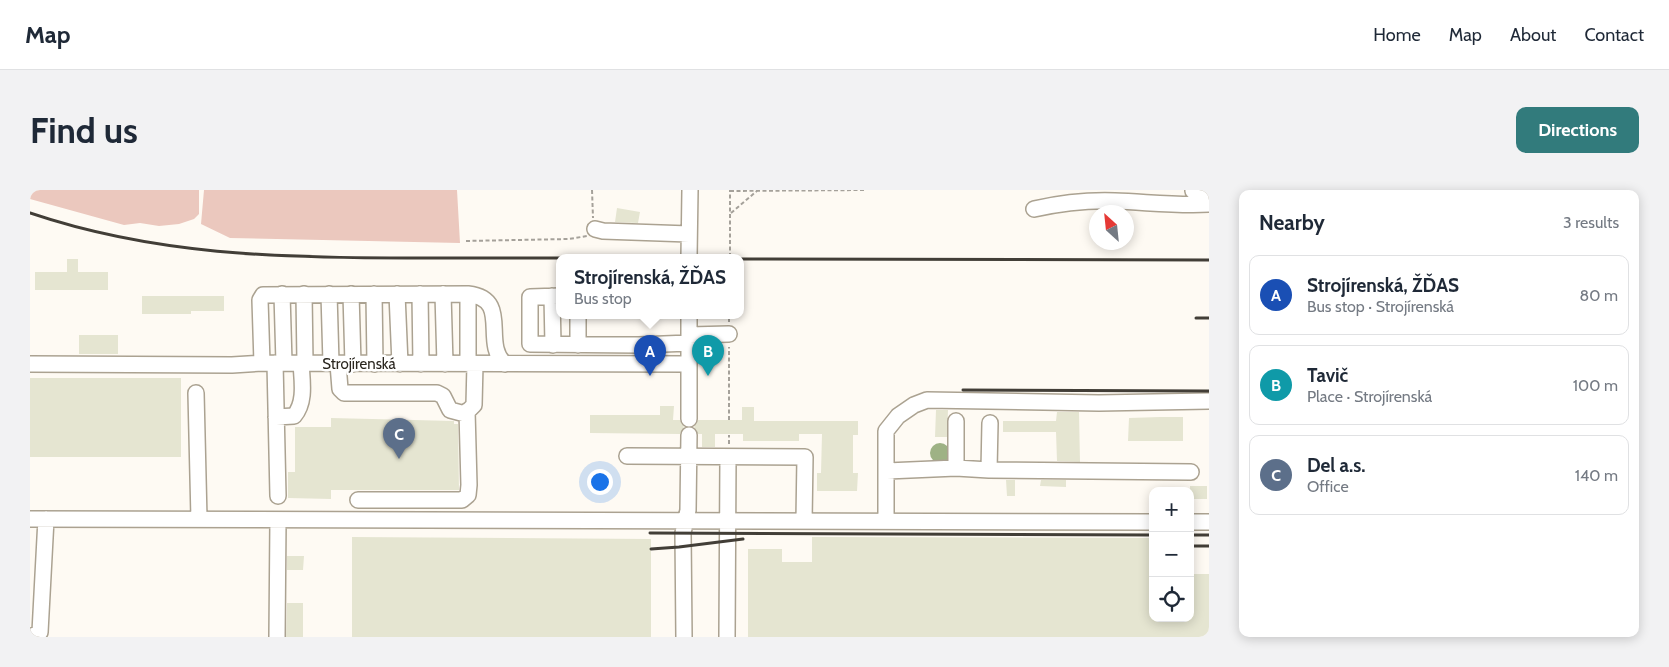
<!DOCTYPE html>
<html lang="en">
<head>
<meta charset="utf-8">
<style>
  body { margin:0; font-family:Cabin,sans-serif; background:#f2f2f3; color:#1f2937 }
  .controls { position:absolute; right:15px; bottom:15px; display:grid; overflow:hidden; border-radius:10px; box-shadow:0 2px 12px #0003 }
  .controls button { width:45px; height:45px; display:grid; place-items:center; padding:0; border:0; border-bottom:1px solid #e0e1e3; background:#fff; color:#1f2937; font:25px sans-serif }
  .compass { position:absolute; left:1059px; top:15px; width:45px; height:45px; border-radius:50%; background:#fff; box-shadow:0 2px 12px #0003; rotate:333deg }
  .you { position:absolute; left:569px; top:291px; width:18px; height:18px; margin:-12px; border:4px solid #fff; border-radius:50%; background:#1a73e8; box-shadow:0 0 0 8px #1a73e833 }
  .badge { display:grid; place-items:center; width:32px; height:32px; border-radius:50%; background:#327b7c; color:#fff; font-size:16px; font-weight:700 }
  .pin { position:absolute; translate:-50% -41px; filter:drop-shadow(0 1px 2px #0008) }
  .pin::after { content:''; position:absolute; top:26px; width:18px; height:15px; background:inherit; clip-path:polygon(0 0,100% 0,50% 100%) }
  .popup { position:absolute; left:526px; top:64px; width:188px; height:65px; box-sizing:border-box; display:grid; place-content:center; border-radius:10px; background:#fff; filter:drop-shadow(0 1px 4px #0005); font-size:16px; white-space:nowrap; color:#747a83 }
  .popup b { font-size:19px; color:#1f2937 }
  .popup::after { content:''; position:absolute; left:50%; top:100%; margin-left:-10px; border:10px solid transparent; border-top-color:#fff }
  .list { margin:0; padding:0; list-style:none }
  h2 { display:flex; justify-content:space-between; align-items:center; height:65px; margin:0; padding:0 20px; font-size:21px }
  h2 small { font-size:16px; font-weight:400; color:#747a83 }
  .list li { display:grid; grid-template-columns:32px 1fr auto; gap:15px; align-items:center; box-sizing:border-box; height:80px; margin:0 10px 10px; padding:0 10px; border:1px solid #e0e1e3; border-radius:10px }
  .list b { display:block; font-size:19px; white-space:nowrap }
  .list p { margin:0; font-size:16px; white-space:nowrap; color:#747a83 }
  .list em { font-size:16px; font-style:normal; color:#747a83 }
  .icon { flex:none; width:28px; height:28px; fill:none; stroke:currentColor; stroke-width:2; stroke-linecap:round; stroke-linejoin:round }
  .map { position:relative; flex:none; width:1179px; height:447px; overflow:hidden; border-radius:10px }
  header { display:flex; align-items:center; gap:30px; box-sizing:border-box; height:70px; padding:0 25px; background:#fff; border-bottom:1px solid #e0e1e3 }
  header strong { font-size:24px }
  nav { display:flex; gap:28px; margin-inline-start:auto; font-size:18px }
  .intro { display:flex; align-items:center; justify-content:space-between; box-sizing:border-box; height:120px; padding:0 30px }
  h1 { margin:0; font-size:35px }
  .button { padding:12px 22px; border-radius:10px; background:#327b7c; color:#fff; font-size:18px; font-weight:700 }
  main { display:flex; gap:30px; padding:0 30px }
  aside { flex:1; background:#fff; border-radius:10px; box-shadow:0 2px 12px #0003 }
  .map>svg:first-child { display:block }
</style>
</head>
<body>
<header>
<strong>Map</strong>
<nav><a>Home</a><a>Map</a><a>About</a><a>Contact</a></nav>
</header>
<div class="intro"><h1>Find us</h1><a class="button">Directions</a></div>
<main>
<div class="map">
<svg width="1179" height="447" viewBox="0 0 1179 447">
  <rect width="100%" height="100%" fill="#fefaf3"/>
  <path fill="#ebc8be" d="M0,0h169v24l-5,5 -15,5 -20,2 -19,-3 -16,2 -94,-26z
    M174,0h253l3,53 -230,-5 -29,-14z"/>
  <path fill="#9eb285" d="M900 263a10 10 0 1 1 20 0a10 10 0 1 1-20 0Z"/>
  <path fill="#e5e5d1" d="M587,18l23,4 -2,11 -23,-1z
    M37,69h11v13h30v18h-73v-18h32z
    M112,106h82v15h-33v3h-49z
    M49,145h39v19h-39z
    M0,188h151v79h-151z
    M630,216h14l-1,14h7l4,7 -4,7 -90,-1v-18h70z
    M712,217h12v14h104v14h-5v38h5l-1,18h-40v-18h4l1,-39h-23v7h-56v-7h-28v13h-13v-13h-4l-4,-7 4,-7h44z
    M906,220h12l-1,27h-12z
    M1027,222h22l1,50 -23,-1 -1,-29h-53v-11h53z
    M1130,227h23v24h-55l1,-23z
    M301,228l123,3v3h4l1,66h-128v9l-43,-1v-26h7v-45h36z
    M976,290h9v16h-8z
    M1011,290h25v7l-26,-1z
    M1160,296h17v13h-17z
    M322,347l299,2v98h-299z
    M782,347l341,1v80h37v-44h19v63h-461v-88h34v13h30z
    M257,366h17l-1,14h-16z
    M257,413h16v34h-17z"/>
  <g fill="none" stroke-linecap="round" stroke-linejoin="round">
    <defs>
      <path id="minor" d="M1163,1l16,-1
        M1004,19c27,-6 54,-9 81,-8 31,1 63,5 94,3
        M565,39l8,2 86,3
        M659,67l1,-67
        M252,104l2,69
        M274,104l1,69
        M299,104l2,69
        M321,104l2,70
        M344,104l1,70
        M367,104l3,70
        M390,104l1,70
        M413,104l2,70
        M438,104v70
        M522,106l1,49
        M530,106l-30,1v47l109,1 50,-2
        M659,145l40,-1
        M548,155v-30
        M232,173l-2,-63 3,-5 205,-1c44,5 13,49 37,70
        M245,173l3,133
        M0,174l202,1 30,-2 427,1
        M308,174l2,25 4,4h93l6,3 7,14 15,4 9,-9 1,-41
        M166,203l3,126
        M246,227l18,-1c12,-14 8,-35 7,-53
        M659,229v-104
        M926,231v47
        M597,266l178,1 -1,64
        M959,280l1,-47
        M857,281l69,-3 33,2 202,2
        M328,310h104l6,-5 1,-10 -2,-74
        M0,329l1123,3
        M856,331v-90l12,-15 16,-11 13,-5 172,3 110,-2
        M1160,332h19
        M1,447l9,-5 6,-113
        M247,447l1,-117
        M654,447l-1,-104 5,-23 1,-75
        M697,447l1,-180"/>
    </defs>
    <use href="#minor" stroke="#aba291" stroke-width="18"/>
    <path stroke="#a5a19a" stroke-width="2" stroke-dasharray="4 2.5" stroke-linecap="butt" d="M562,0l1,28
      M700,1l136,-1
      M701,23l27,-23
      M436,51l103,-2 18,-3
      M700,67v-67
      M699,132v-7
      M699,230v-73
      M699,254v-9"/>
    <use href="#minor" stroke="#fff" stroke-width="15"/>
    <path stroke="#423e37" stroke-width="3" d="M0,23c124,42 249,45 378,45 51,0 101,0 152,0
      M710,69l469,1
      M1166,128h13
      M933,200l246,1
      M620,343l503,2
      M1160,345h19
      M1163,356h16
      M621,359l28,-2 64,-8"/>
  </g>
  <g text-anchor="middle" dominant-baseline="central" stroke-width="5" stroke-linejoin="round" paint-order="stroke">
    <g font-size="15" fill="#2a261f" stroke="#fff">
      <text x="329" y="174">Strojírenská</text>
    </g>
  </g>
</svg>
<div class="controls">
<button>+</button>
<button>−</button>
<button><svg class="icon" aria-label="locate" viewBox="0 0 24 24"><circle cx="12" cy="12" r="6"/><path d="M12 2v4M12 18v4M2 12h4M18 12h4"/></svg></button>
</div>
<svg class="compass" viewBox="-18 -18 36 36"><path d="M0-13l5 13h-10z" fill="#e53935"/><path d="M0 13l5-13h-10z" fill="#747a83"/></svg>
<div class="you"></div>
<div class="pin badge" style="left:620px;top:186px;background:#1a4fb4">A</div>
<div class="popup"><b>Strojírenská, ŽĎAS</b>Bus stop</div>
<div class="pin badge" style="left:678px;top:186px;background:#0f9aa8">B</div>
<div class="pin badge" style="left:369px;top:269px;background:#5c6f8a">C</div>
</div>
<aside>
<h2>Nearby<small>3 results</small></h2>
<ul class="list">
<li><span class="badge" style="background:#1a4fb4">A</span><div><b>Strojírenská, ŽĎAS</b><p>Bus stop · Strojírenská</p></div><em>80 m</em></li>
<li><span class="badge" style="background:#0f9aa8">B</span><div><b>Tavič</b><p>Place · Strojírenská</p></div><em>100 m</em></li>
<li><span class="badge" style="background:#5c6f8a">C</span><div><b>Del a.s.</b><p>Office</p></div><em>140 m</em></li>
</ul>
</aside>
</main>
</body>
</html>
